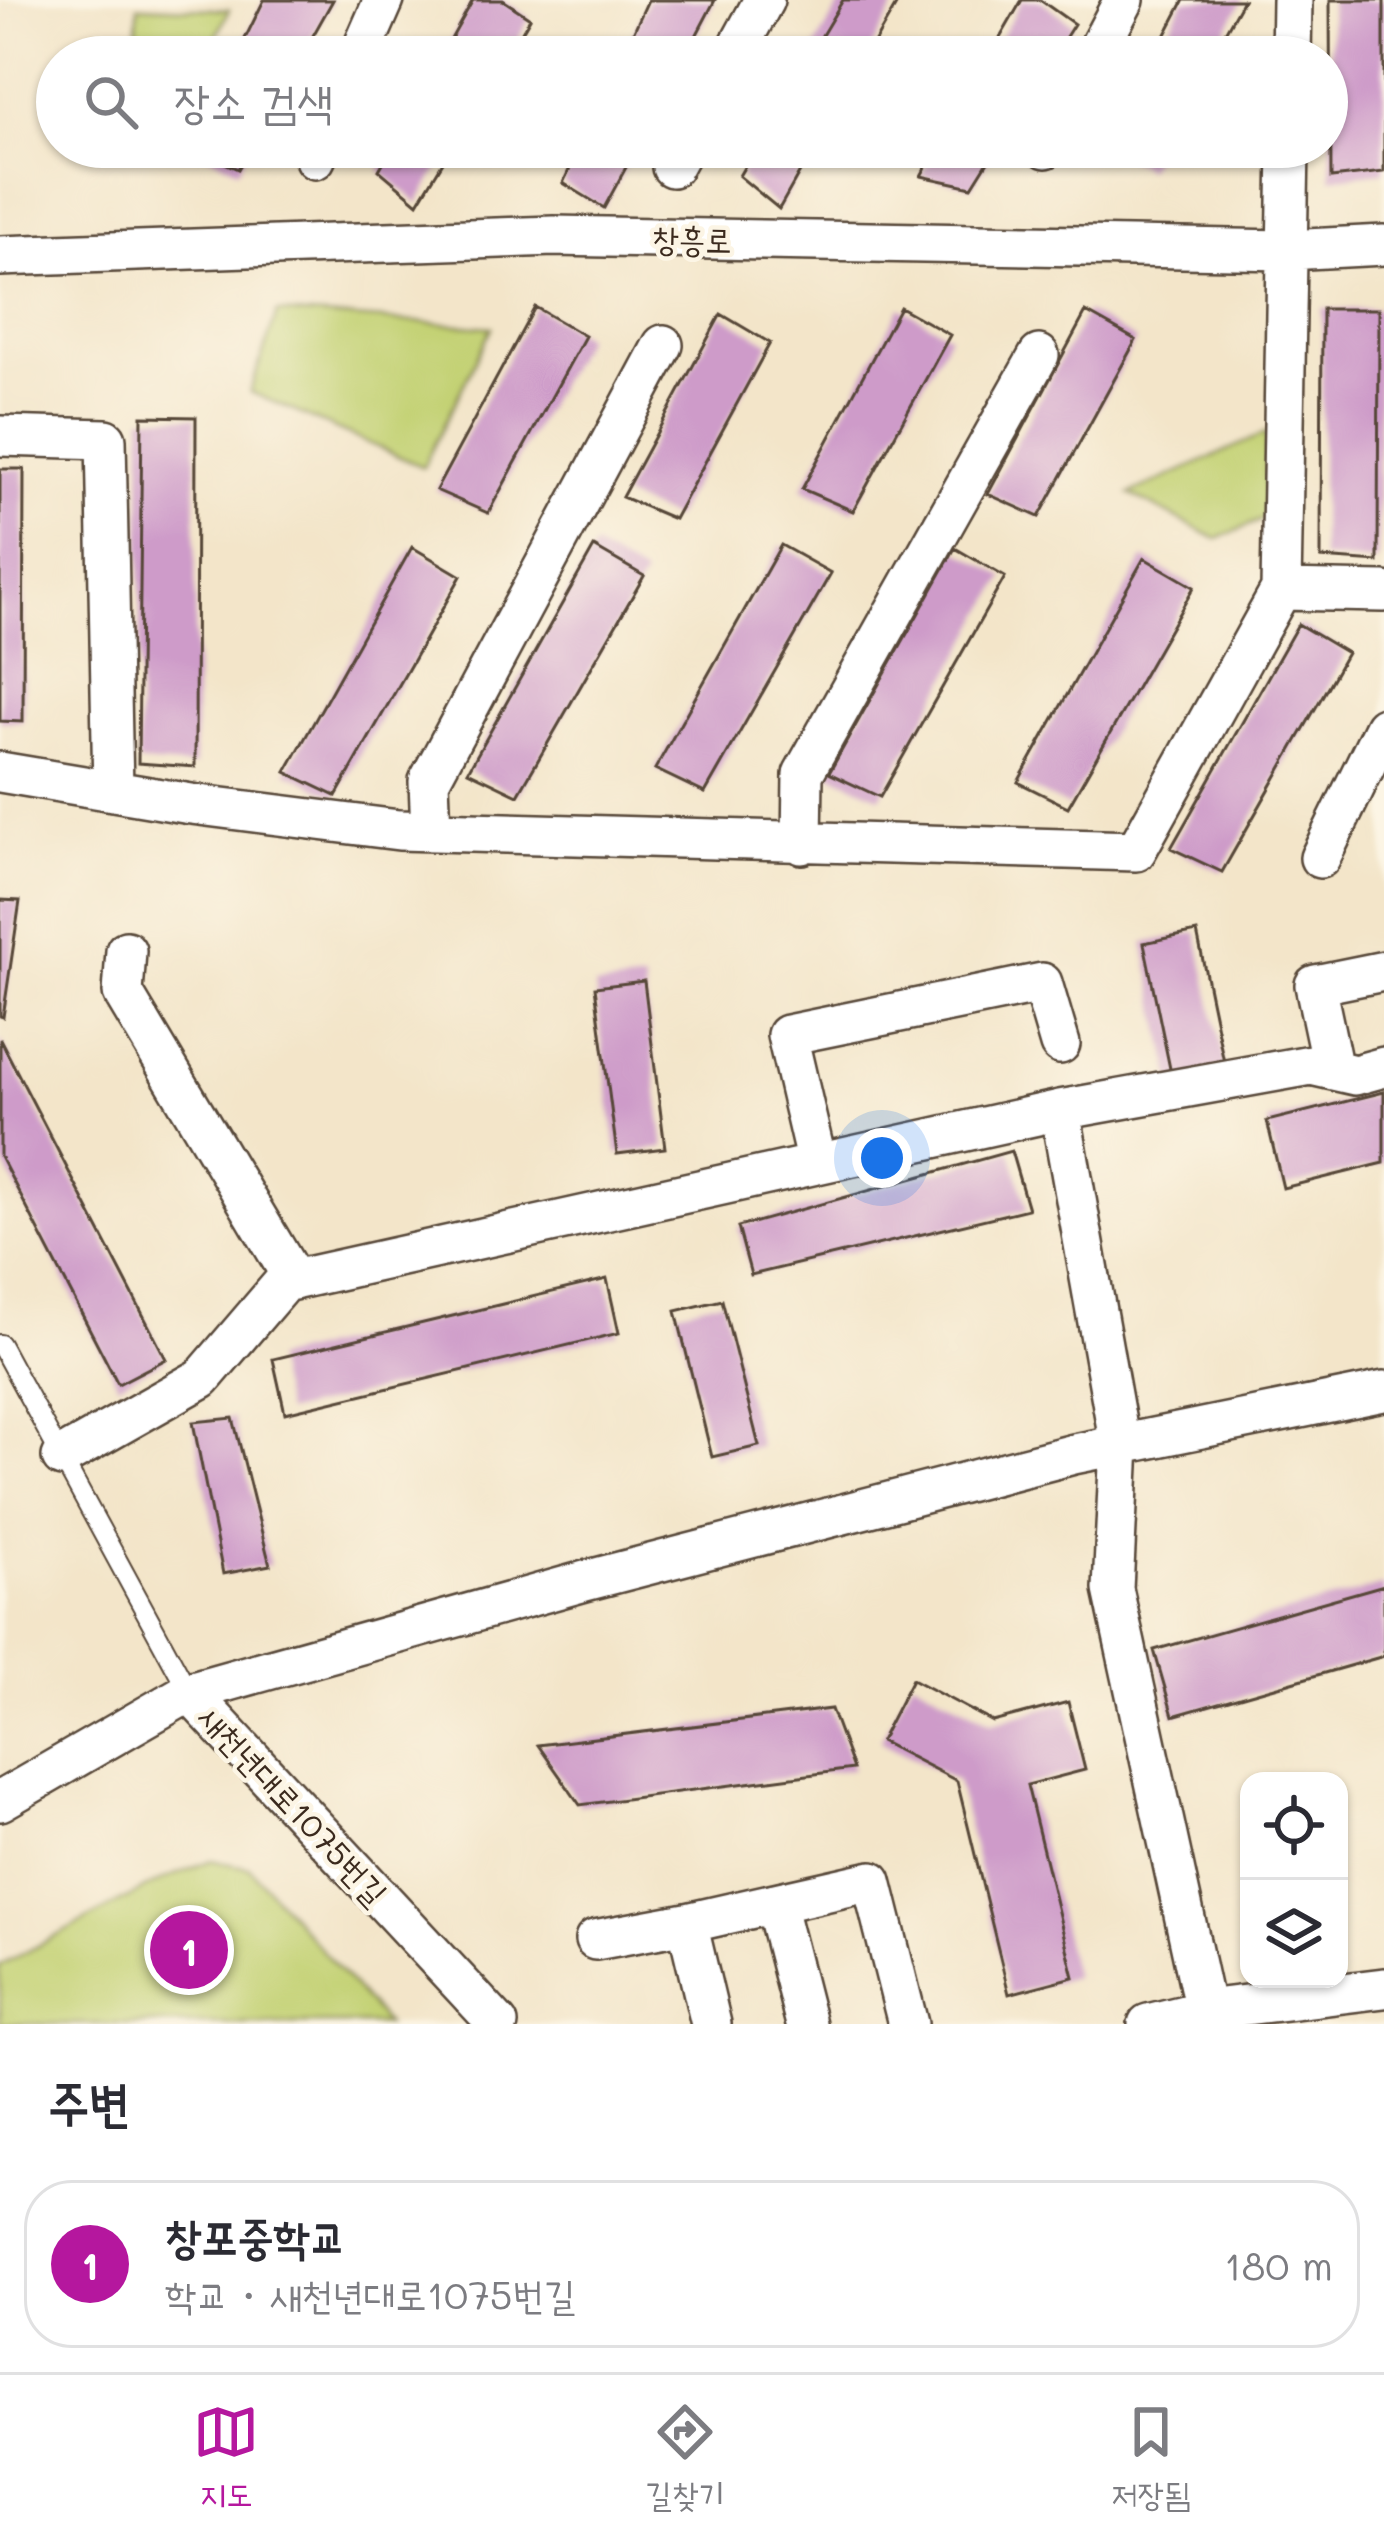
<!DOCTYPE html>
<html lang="ko">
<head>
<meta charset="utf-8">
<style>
  body { margin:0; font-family:Mali,"Poor Story",sans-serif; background:#f7f7f7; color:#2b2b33 }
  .controls { position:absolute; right:36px; bottom:36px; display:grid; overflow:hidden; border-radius:24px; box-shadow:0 3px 9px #0004 }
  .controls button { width:108px; height:108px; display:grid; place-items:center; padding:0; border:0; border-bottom:3px solid #e1e1e2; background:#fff; color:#2b2b33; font:60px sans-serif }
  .you { position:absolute; left:882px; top:1158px; width:42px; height:42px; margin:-30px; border:9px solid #fff; border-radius:50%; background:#1a73e8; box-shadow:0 0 0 18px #1a73e833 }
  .badge { display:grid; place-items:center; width:78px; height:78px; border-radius:50%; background:#b5179e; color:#fff; font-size:39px; font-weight:700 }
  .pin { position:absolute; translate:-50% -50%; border:6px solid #fff; box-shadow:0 3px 12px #0006 }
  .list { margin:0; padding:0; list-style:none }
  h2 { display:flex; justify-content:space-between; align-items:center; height:156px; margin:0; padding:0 48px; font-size:51px }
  h2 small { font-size:39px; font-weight:400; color:#7c7c81 }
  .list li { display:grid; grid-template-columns:78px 1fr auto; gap:36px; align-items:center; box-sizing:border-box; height:168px; margin:0 24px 24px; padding:0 24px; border:3px solid #e1e1e2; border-radius:48px }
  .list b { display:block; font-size:45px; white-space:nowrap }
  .list p { margin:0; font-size:39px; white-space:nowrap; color:#7c7c81 }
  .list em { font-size:39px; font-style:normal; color:#7c7c81 }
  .icon { flex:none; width:66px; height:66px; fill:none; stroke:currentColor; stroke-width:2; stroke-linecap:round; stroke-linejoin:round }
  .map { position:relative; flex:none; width:1384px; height:2024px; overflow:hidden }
  .search { position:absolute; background:#fff; box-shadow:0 3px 9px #0004; left:36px; right:36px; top:36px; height:132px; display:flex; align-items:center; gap:30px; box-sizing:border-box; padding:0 42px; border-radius:66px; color:#7c7c81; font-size:45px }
  .sheet { height:348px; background:#fff }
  nav { display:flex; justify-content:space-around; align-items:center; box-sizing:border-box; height:168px; border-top:3px solid #e1e1e2; background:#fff; font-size:33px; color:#7c7c81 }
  nav a { display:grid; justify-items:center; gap:6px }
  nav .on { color:#b5179e }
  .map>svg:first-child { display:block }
</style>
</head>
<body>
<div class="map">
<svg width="1384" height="2024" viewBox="0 0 1384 2024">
  <rect width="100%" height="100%" fill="#fcf5e5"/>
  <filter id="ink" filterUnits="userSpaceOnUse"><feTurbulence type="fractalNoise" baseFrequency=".00833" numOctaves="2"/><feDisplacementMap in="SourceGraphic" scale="24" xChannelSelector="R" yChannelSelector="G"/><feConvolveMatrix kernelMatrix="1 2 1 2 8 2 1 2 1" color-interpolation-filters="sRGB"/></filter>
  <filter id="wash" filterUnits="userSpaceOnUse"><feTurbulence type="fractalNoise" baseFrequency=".004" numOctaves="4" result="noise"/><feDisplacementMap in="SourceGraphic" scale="48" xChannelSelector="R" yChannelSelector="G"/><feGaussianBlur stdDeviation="2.7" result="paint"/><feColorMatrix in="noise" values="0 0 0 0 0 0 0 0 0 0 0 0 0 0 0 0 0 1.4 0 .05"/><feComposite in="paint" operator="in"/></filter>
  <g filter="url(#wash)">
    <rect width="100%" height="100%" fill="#f3e5c9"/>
    <path fill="#c3d173" stroke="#7f7e48" stroke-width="3" d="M138,6l91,4 -22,47h-71z
      M277,313l215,14 -69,140 -173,-75z
      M1266,433l-2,86 -47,20 -87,-45z
      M211,1860l39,8 136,156h-386v-58l160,-85z"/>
    <g id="blocks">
      <path fill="#ce9bc9" d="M264,0h69l-32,57h-65z
        M473,0h30l27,18 -23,39h-66z
        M648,0h67l-30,57h-63z
        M843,0h56l-33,57h-57z
        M1022,0h18l34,24 -21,33h-64z
        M1184,0h59l-32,57h-57z
        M1330,0h54v172l-53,6z
        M190,147h61l-13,22z
        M392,147h60l-34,56 -39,-33z
        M580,147h57l-33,61 -41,-25z
        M756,147h58l-35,62 -40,-33z
        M937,147h60l-25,40 -51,-11z
        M1105,147h54l-12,22z
        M535,307l50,29 -97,177 -52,-23z
        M900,307l50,28 -97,176 -51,-22z
        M1322,309h57l-1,253 -57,-4z
        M1086,312l50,28 -97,177 -51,-23z
        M721,314l49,29 -96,176 -52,-22z
        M142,416l54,1 -1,350 -57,-4z
        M0,469h24l-1,253 -23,-1z
        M781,545l50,28 -126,220 -50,-24z
        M412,547l49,29 -125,220 -50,-24z
        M594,547l50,29 -126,219 -50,-24z
        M955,548l50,29 -125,220 -51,-24z
        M1144,558l50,29 -126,220 -50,-25z
        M1298,624l49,29 -125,219 -51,-24z
        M0,900l20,1 -17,116 -3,-1z
        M1197,932l30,145 -53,11 -30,-145z
        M644,981l21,167 -48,6 -22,-167z
        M0,1039l166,320 -48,25 -118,-228z
        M1384,1092v71l-101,25 -16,-67z
        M1011,1151l17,58 -277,66 -13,-48z
        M607,1279l12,54 -334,80 -12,-54z
        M722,1300l37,146 -47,11 -36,-146z
        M233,1418l37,147 -47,9 -30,-152z
        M1384,1585v71l-211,60 -19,-66z
        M912,1679l81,43 75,-20 17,68 -58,15 47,192 -65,17 -52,-213 -77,-40z
        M831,1709l22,60 -273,36 -42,-60z"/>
    </g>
  </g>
  <g filter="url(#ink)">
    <use href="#blocks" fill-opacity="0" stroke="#574638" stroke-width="3"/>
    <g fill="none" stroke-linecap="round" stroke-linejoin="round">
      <defs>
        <path id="lane" d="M0,1344l189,348"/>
        <path id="street" d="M359,57l25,-57
          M733,57l31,-57
          M1094,57l30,-57
          M1291,57l1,-57
          M1046,148v-1
          M315,159l5,-12
          M672,167l11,-20
          M0,256l554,-20 733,14 97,-5
          M0,436l106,3 7,352
          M1281,590l103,2
          M0,772l191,32 208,26 737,21 145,-261 8,-443
          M431,831l-2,-50 234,-436
          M802,844l1,-70 236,-419
          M1320,858l64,-131
          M126,951l-3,42 171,287
          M1333,1070l-18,-85 69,-14
          M1060,1110l60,335 -7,144 95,435
          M817,1164l-30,-129 255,-52 18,61
          M62,1457l140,-79 82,-96 776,-172 251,-45 44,10 29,-8
          M189,1692l309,332
          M0,1801l189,-109 396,-111 489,-127 310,-63
          M775,1903l31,121
          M687,1923l185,-42 36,143
          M595,1940l92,-17 24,101
          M1148,2024l57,-14 179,-22"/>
      </defs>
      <use href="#lane" stroke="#574638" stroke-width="22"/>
      <use href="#street" stroke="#574638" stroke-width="44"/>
      <use href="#lane" stroke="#fff" stroke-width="18"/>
      <use href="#street" stroke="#fff" stroke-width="39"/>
    </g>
  </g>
  <g text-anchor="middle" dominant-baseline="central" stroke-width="9" stroke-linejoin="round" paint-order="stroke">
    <g font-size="33" fill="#3b2a1e" stroke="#fcf5e5">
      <text transform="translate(692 238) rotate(1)">창흥로</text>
      <text transform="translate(294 1804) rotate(47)">새천년대로1075번길</text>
    </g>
  </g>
</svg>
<div class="controls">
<button><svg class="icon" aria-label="locate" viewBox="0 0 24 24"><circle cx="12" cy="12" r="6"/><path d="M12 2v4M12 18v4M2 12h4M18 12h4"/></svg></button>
<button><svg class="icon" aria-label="layers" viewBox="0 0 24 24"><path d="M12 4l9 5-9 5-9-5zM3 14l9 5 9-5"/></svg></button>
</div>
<div class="you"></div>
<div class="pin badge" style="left:189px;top:1950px">1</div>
<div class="search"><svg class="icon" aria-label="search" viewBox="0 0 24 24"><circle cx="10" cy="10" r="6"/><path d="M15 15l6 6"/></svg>장소 검색</div>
</div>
<section class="sheet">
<h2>주변<small></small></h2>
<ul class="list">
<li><span class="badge">1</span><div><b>창포중학교</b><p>학교 · 새천년대로1075번길</p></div><em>180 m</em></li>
</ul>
</section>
<nav>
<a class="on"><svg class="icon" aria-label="map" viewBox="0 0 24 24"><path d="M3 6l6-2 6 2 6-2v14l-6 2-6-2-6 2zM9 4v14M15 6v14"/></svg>지도</a>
<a><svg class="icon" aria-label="directions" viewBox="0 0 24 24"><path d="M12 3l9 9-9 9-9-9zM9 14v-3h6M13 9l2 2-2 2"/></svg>길찾기</a>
<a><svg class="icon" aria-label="saved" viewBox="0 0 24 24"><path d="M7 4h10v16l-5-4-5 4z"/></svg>저장됨</a>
</nav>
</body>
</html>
